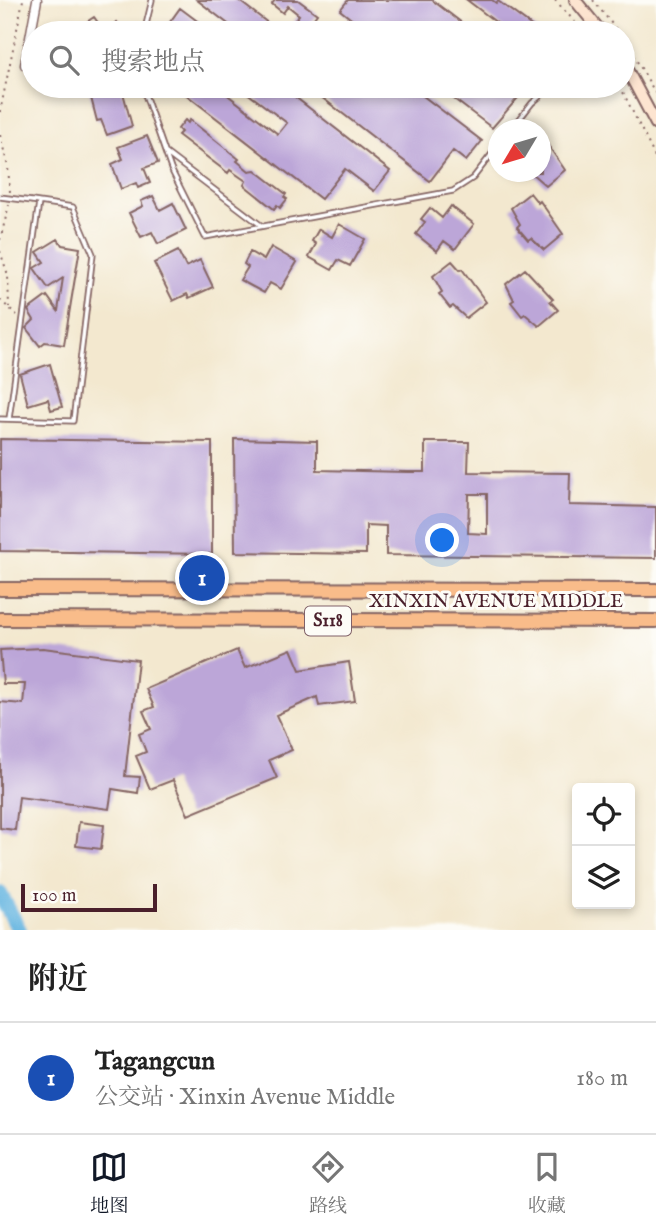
<!DOCTYPE html>
<html lang="zh">
<head>
<meta charset="utf-8">
<style>
  body { margin:0; font-family:"IM FELL English","Noto Serif SC",serif; background:#f6f6f6; color:#222 }
  .controls { position:absolute; right:21px; bottom:21px; display:grid; overflow:hidden; border-radius:7px; box-shadow:0 4px 10px #0003 }
  .controls button { width:63px; height:63px; display:grid; place-items:center; padding:0; border:0; border-bottom:2px solid #e0e0e0; background:#fff; color:#222; font:35px sans-serif }
  .compass { position:absolute; left:488px; top:119px; width:63px; height:63px; border-radius:50%; background:#fff; box-shadow:0 4px 10px #0003; rotate:232deg }
  .scale { position:absolute; left:21px; bottom:18px; width:136px; box-sizing:border-box; padding-left:7px; border:4px solid #4a1f2b; border-top:0; font-size:19px; line-height:24px; white-space:nowrap; color:#4a1f2b; -webkit-text-stroke:5px #fdfcf7; paint-order:stroke }
  .you { position:absolute; left:443px; top:541px; width:24px; height:24px; margin:-18px; border:5px solid #fff; border-radius:50%; background:#1a73e8; box-shadow:0 0 0 10px #1a73e833 }
  .badge { display:grid; place-items:center; width:46px; height:46px; border-radius:50%; background:#111827; color:#fff; font-size:23px; font-weight:700 }
  .pin { position:absolute; translate:-50% -50%; border:4px solid #fff; box-shadow:0 2px 7px #0006 }
  .list { margin:0; padding:0; list-style:none }
  h2 { display:flex; justify-content:space-between; align-items:center; height:91px; margin:0; padding:0 28px; font-size:30px }
  h2 small { font-size:23px; font-weight:400; color:#767676 }
  .list li { display:grid; grid-template-columns:46px 1fr auto; gap:21px; align-items:center; box-sizing:border-box; height:112px; padding:0 28px; border-top:2px solid #e0e0e0 }
  .list b { display:block; font-size:26px; white-space:nowrap }
  .list p { margin:0; font-size:23px; white-space:nowrap; color:#767676 }
  .list em { font-size:23px; font-style:normal; color:#767676 }
  .icon { flex:none; width:38px; height:38px; fill:none; stroke:currentColor; stroke-width:2; stroke-linecap:round; stroke-linejoin:round }
  .map { position:relative; flex:none; width:656px; height:930px; overflow:hidden }
  .search { position:absolute; background:#fff; box-shadow:0 4px 10px #0003; left:21px; right:21px; top:21px; height:77px; display:flex; align-items:center; gap:18px; box-sizing:border-box; padding:0 24px; border-radius:38px; color:#767676; font-size:26px }
  .sheet { height:203px; background:#fff }
  nav { display:flex; justify-content:space-around; align-items:center; box-sizing:border-box; height:98px; border-top:2px solid #e0e0e0; background:#fff; font-size:19px; color:#767676 }
  nav a { display:grid; justify-items:center; gap:4px }
  nav .on { color:#111827 }
  .map>svg:first-child { display:block }
</style>
</head>
<body>
<div class="map">
<svg width="656" height="930" viewBox="0 0 656 930">
  <rect width="100%" height="100%" fill="#fdfcf7"/>
  <filter id="ink" filterUnits="userSpaceOnUse"><feTurbulence type="fractalNoise" baseFrequency=".0143" numOctaves="2"/><feDisplacementMap in="SourceGraphic" scale="14" xChannelSelector="R" yChannelSelector="G"/><feConvolveMatrix kernelMatrix="1 2 1 2 8 2 1 2 1" color-interpolation-filters="sRGB"/></filter>
  <filter id="wash" filterUnits="userSpaceOnUse"><feTurbulence type="fractalNoise" baseFrequency=".00686" numOctaves="4" result="noise"/><feDisplacementMap in="SourceGraphic" scale="28" xChannelSelector="R" yChannelSelector="G"/><feGaussianBlur stdDeviation="1.57" result="paint"/><feColorMatrix in="noise" values="0 0 0 0 0 0 0 0 0 0 0 0 0 0 0 0 0 1.4 0 .05"/><feComposite in="paint" operator="in"/></filter>
  <g filter="url(#wash)">
    <rect width="100%" height="100%" fill="#f3e8cf"/>
    <g fill="none" stroke-linecap="round" stroke-linejoin="round">
      <path stroke="#66b6e1" stroke-width="16" d="M0,894l19,36"/>
    </g>
    <g id="blocks">
      <path fill="#bca6d8" fill-rule="evenodd" d="M197,0h41l43,33h-41z
        M275,0h23l19,14 -12,16 -11,-9 5,-6 -11,-9 -5,7 -11,-9z
        M348,0h84l43,33h-106l-29,-23z
        M467,0h25l4,3 2,-2 43,32h-31z
        M180,8l16,12 17,13h-42l-6,-4z
        M94,17l10,14 13,-9 8,11h-55z
        M88,86h29l2,4 3,-1 10,37 -25,9 -6,-15 -4,1z
        M175,86h41l62,48 9,-11 -49,-37h43l109,85 -16,20 -29,-22 -24,30z
        M307,86h103l72,55 -16,20 -13,-10 -23,30z
        M437,86h91l-36,42z
        M185,120l3,3 2,-3 49,39 -2,2 12,10 6,-1 31,24 -2,3 3,2 -7,9 -3,-3 -3,4 -30,-24 2,-4 -16,-11 -2,3 -50,-38 3,-3 -3,-3z
        M541,135l24,35 -19,16 -16,-14h11z
        M147,136l11,27 -14,5 6,15 -12,5 -2,-5 -15,6 -9,-25 11,-5 -5,-12z
        M530,193l8,10 2,-2 23,33 -19,16 -13,-12 -3,2 -11,-13 3,-3 -9,-16z
        M153,196l7,14 13,-7 13,27 -28,14 -6,-12 -11,5 -12,-24 14,-7 -2,-5z
        M451,206l23,18 -19,25 -11,-8 -7,10 -21,-17 9,-12 -4,-3 9,-11 12,10z
        M339,224l26,15 -15,27 -12,-6 -6,10 -23,-13 7,-13 -4,-3 7,-12 13,8z
        M58,239l4,6 18,3 -9,54 -7,43 -19,-3 -5,4 -14,-18 8,-8 -6,-10 19,-14 11,15 5,-33 -15,10 -14,-20 10,-6 -7,-10z
        M271,247l26,15 -16,27 -11,-6 -6,10 -24,-13 8,-13 -4,-3 6,-12 14,8z
        M178,251l8,16 14,-7 13,27 -24,11 -2,-4 -14,7 -19,-38z
        M452,261l8,9 2,-1 24,33 -20,16 -13,-12 -3,2 -11,-14 3,-2 -9,-16z
        M525,269l28,30 -3,2 8,9 -19,16 -14,-12 -3,2 -11,-14 3,-2 -8,-16z
        M50,364l12,43 -11,3 -3,-11 -20,6 -8,-31z
        M0,439l212,3v112l-212,-3z
        M234,439l83,2v29l91,2h17v-30h44l-1,30 102,1 -1,32 87,2v51l-270,-3v-29l-20,-1v29l-131,-2zM469,494h18v40l-19,-1z
        M43,648l95,12 -13,116 15,1 -2,16 -26,-4 -3,20 -90,-12 -4,33 -15,-2v-126l23,2 2,-20h-22l-3,-34z
        M291,649l9,21 49,-8 6,39 -36,5 -2,-9 -41,18 16,35 -23,10 8,18 -10,4 -79,33 -15,-35 -23,9 -14,-33 10,-4 -7,-18 12,-5 -8,-18 11,-4 -8,-18 91,-39 8,18z
        M79,822l25,3 -3,24 -25,-3z"/>
    </g>
  </g>
  <g filter="url(#ink)">
    <use href="#blocks" fill-opacity="0" stroke="#856564" stroke-width="2"/>
    <g fill="none" stroke-linecap="round" stroke-linejoin="round">
      <defs>
        <path id="lane" d="M144,33l8,-33
          M142,86l29,83 34,68 248,-46 20,-13 25,-32
          M511,130l21,-27 20,-17
          M166,153l96,73
          M0,419l73,2 20,-167 -20,-47 -41,-6
          M9,419l30,-217"/>
        <path id="street" d="M25,65l12,-65"/>
        <path id="secondary" d="M575,0l27,33
          M623,62l33,62"/>
        <path id="primary" d="M0,589l656,1
          M0,619l656,2"/>
      </defs>
      <use href="#lane" stroke="#856564" stroke-width="7"/>
      <use href="#street" stroke="#856564" stroke-width="11"/>
      <use href="#secondary" stroke="#856564" stroke-width="14"/>
      <use href="#primary" stroke="#856564" stroke-width="16"/>
      <path stroke="#856564" stroke-width="2" stroke-dasharray="2 5" stroke-linecap="butt" d="M555,0l30,33
        M593,0l26,33
        M623,37l33,57
        M620,86l36,73
        M0,112l23,-112
        M0,135l8,32 2,25
        M0,240l9,-35
        M0,251l8,24 1,32
        M0,300l17,15"/>
      <use href="#lane" stroke="#fff" stroke-width="3.5"/>
      <use href="#street" stroke="#fff" stroke-width="8"/>
      <use href="#secondary" stroke="#fde4d0" stroke-width="10"/>
      <use href="#primary" stroke="#f9bc8a" stroke-width="12"/>
      <defs>
        <path id="lane-bridge" d="M0,197l32,4"/>
      </defs>
      <use href="#lane-bridge" stroke="#856564" stroke-width="7" stroke-linecap="butt"/>
      <use href="#lane-bridge" stroke="#fff" stroke-width="3.5"/>
    </g>
  </g>
  <g text-anchor="middle" dominant-baseline="central" stroke-width="6" stroke-linejoin="round" paint-order="stroke">
    <rect fill="#fdfcf7" stroke="#806168" stroke-width="2" x="305" y="606.5" width="46" height="29" rx="5"/>
    <g font-size="18" font-weight="bold" fill="#4a1f2b">
      <text x="328" y="621">S118</text>
    </g>
    <g font-size="19" fill="#4a1f2b" stroke="#fdfcf7">
      <text x="496" y="602">XINXIN AVENUE MIDDLE</text>
    </g>
  </g>
</svg>
<div class="controls">
<button><svg class="icon" aria-label="locate" viewBox="0 0 24 24"><circle cx="12" cy="12" r="6"/><path d="M12 2v4M12 18v4M2 12h4M18 12h4"/></svg></button>
<button><svg class="icon" aria-label="layers" viewBox="0 0 24 24"><path d="M12 4l9 5-9 5-9-5zM3 14l9 5 9-5"/></svg></button>
</div>
<svg class="compass" viewBox="-18 -18 36 36"><path d="M0-13l5 13h-10z" fill="#e53935"/><path d="M0 13l5-13h-10z" fill="#767676"/></svg>
<div class="scale">100 m</div>
<div class="you"></div>
<div class="pin badge" style="left:202px;top:578px;background:#1a4fb4">1</div>
<div class="search"><svg class="icon" aria-label="search" viewBox="0 0 24 24"><circle cx="10" cy="10" r="6"/><path d="M15 15l6 6"/></svg>搜索地点</div>
</div>
<section class="sheet">
<h2>附近<small></small></h2>
<ul class="list">
<li><span class="badge" style="background:#1a4fb4">1</span><div><b>Tagangcun</b><p>公交站 · Xinxin Avenue Middle</p></div><em>180 m</em></li>
</ul>
</section>
<nav>
<a class="on"><svg class="icon" aria-label="map" viewBox="0 0 24 24"><path d="M3 6l6-2 6 2 6-2v14l-6 2-6-2-6 2zM9 4v14M15 6v14"/></svg>地图</a>
<a><svg class="icon" aria-label="directions" viewBox="0 0 24 24"><path d="M12 3l9 9-9 9-9-9zM9 14v-3h6M13 9l2 2-2 2"/></svg>路线</a>
<a><svg class="icon" aria-label="saved" viewBox="0 0 24 24"><path d="M7 4h10v16l-5-4-5 4z"/></svg>收藏</a>
</nav>
</body>
</html>
